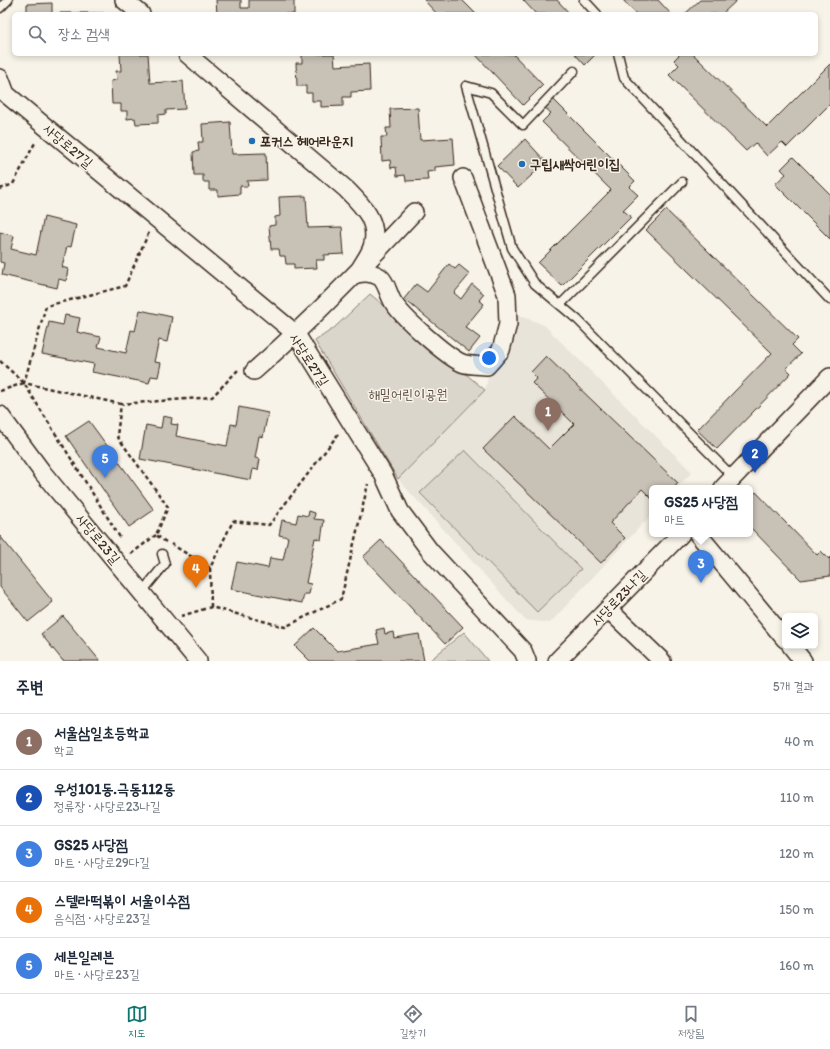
<!DOCTYPE html>
<html lang="ko">
<head>
<meta charset="utf-8">
<style>
  body { margin:0; font-family:Itim,"Poor Story",sans-serif; background:#f2f2f3; color:#1f2937 }
  .controls { position:absolute; right:12px; bottom:12px; display:grid; overflow:hidden; border-radius:6px; box-shadow:0 2px 6px #0003 }
  .controls button { width:36px; height:36px; display:grid; place-items:center; padding:0; border:0; border-bottom:1px solid #e0e1e3; background:#fff; color:#1f2937; font:20px sans-serif }
  .you { position:absolute; left:489px; top:358px; width:14px; height:14px; margin:-10px; border:3px solid #fff; border-radius:50%; background:#1a73e8; box-shadow:0 0 0 6px #1a73e833 }
  .badge { display:grid; place-items:center; width:26px; height:26px; border-radius:50%; background:#0f766e; color:#fff; font-size:13px; font-weight:700 }
  .pin { position:absolute; translate:-50% -33px; filter:drop-shadow(0 1px 2px #0008) }
  .pin::after { content:''; position:absolute; top:21px; width:14px; height:12px; background:inherit; clip-path:polygon(0 0,100% 0,50% 100%) }
  .popup { position:absolute; left:649px; top:485px; width:104px; height:52px; box-sizing:border-box; display:grid; place-content:center; border-radius:6px; background:#fff; filter:drop-shadow(0 1px 3px #0005); font-size:13px; white-space:nowrap; color:#747a83 }
  .popup b { font-size:15px; color:#1f2937 }
  .popup::after { content:''; position:absolute; left:50%; top:100%; margin-left:-8px; border:8px solid transparent; border-top-color:#fff }
  .list { margin:0; padding:0; list-style:none }
  h2 { display:flex; justify-content:space-between; align-items:center; height:52px; margin:0; padding:0 16px; font-size:17px }
  h2 small { font-size:13px; font-weight:400; color:#747a83 }
  .list li { display:grid; grid-template-columns:26px 1fr auto; gap:12px; align-items:center; box-sizing:border-box; height:56px; padding:0 16px; border-top:1px solid #e0e1e3 }
  .list b { display:block; font-size:15px; white-space:nowrap }
  .list p { margin:0; font-size:13px; white-space:nowrap; color:#747a83 }
  .list em { font-size:13px; font-style:normal; color:#747a83 }
  .icon { flex:none; width:22px; height:22px; fill:none; stroke:currentColor; stroke-width:2; stroke-linecap:round; stroke-linejoin:round }
  .map { position:relative; flex:none; width:830px; height:661px; overflow:hidden }
  .search { position:absolute; background:#fff; box-shadow:0 2px 6px #0003; left:12px; right:12px; top:12px; height:44px; display:flex; align-items:center; gap:10px; box-sizing:border-box; padding:0 14px; border-radius:6px; color:#747a83; font-size:15px }
  .sheet { height:332px; background:#fff }
  nav { display:flex; justify-content:space-around; align-items:center; box-sizing:border-box; height:56px; border-top:1px solid #e0e1e3; background:#fff; font-size:11px; color:#747a83 }
  nav a { display:grid; justify-items:center; gap:2px }
  nav .on { color:#0f766e }
  .map>svg:first-child { display:block }
</style>
</head>
<body>
<div class="map">
<svg width="830" height="661" viewBox="0 0 830 661">
  <rect width="100%" height="100%" fill="#f7f3e8"/>
  <filter id="ink" filterUnits="userSpaceOnUse"><feTurbulence type="fractalNoise" baseFrequency=".025" numOctaves="2"/><feDisplacementMap in="SourceGraphic" scale="8" xChannelSelector="R" yChannelSelector="G"/><feConvolveMatrix kernelMatrix="1 2 1 2 8 2 1 2 1" color-interpolation-filters="sRGB"/></filter>
  <g filter="url(#ink)">
    <path fill="#e9e4d9" d="M504,309l40,16 148,147 -15,16h-25v26l-102,109 -25,-3 -127,-141 87,-89z"/>
    <path fill="#dbd6cb" stroke="#8b8074" d="M370,294l115,96 -87,89 -83,-138 19,-13z
      M465,450l116,119 -44,43 -117,-119z
      M464,632l24,29h-59z"/>
    <path fill="#c8c1b6" stroke="#3b2a1e" d="M216,0h25v8h8v-8h45v14h-77z
      M424,0h38l14,14h-39z
      M523,0h34l13,14h-34z
      M623,0h35l13,14h-35z
      M700,0h37l-15,14h-37z
      M52,3v11h-25v-10z
      M59,13h45v1h-45z
      M120,54h28l2,29 33,-2 2,28 -19,1v4l-8,1v8l-22,1 -1,-6 -8,1v-8h-6v-7h-9l-1,-23 6,-1 -1,-9h5z
      M302,54h32l1,12 34,-2 1,27 -19,1v5h-8v9l-22,1v-6h-9v-8h-6v-7h-9l-1,-23h6z
      M475,54h38l30,31 -20,20z
      M575,54h21l-11,11z
      M680,54h13l74,73 63,-63v40l-43,43 -5,-5 -15,14 -12,-13 -9,8 -77,-76 10,-10 -5,-5z
      M553,99l82,82 -6,6 9,8 -15,15 8,7 -69,69 -24,-23 73,-73 -69,-68 9,-9 -6,-5z
      M418,108l2,32 33,-2 2,27 -20,2v4l-8,1 1,8 -22,1 -1,-6 -8,1 -1,-9 -5,1 -1,-8 -8,1 -1,-24h6l-1,-9h5l-1,-19z
      M230,122l2,32 34,-1 1,27 -20,1 1,5h-8v8l-22,2v-6h-9v-8h-6v-7h-9l-1,-23 6,-1 -1,-9h5l-1,-18z
      M525,139l21,23 -28,26 -21,-22z
      M793,157l37,37v45l-55,-55 11,-10 -5,-5z
      M306,196l2,32 34,-1 2,27 -20,1v5h-8l1,8 -23,1v-5h-8l-1,-8h-5l-1,-7h-8l-2,-23 6,-1v-8l5,-1 -1,-19z
      M666,210l132,129 -6,6 9,9 -15,14 5,5 -74,76 -20,-19 75,-77 -126,-123z
      M44,217l32,8 -5,22 -4,-1 -5,21 6,2 -2,12 -7,-2 -2,9 -55,-13 2,-12 -4,-1v-30l14,4 -3,13 25,6z
      M449,264l6,5 4,-4 11,9 -16,19 7,6 11,-15 12,10 -5,6 5,4 -19,23 15,11 -11,14 -65,-53 12,-15 11,8z
      M140,310l32,7 -5,25 -8,-2 -5,22 7,1 -3,14 -7,-1 -2,7 -57,-11 2,-8 -52,-10 7,-32 14,3 2,-10 15,3 -3,14 24,5 -3,10 28,6 5,-23 4,1z
      M546,356l132,127 -4,5h-22v11l-10,-10 -32,34 15,15 -24,25 -118,-114 32,-33 34,33 25,-25 -42,-41 5,-5 -6,-6z
      M239,407l29,6 -5,24 -4,-1 -4,22 5,1 -2,11 -5,-1 -2,11 -111,-21 6,-34 15,3 2,-12 9,2 -1,6 7,1 -2,11 51,10 4,-22 5,1z
      M89,421l65,89 -25,17 -63,-91z
      M756,492l61,63 4,-4 8,8 1,-2v19l-29,4 -51,-53v-29z
      M309,511l6,2 -1,6 10,1 -3,20 -6,-2 -9,45 5,1 -2,10h-5l-2,9 -71,-14 6,-27 31,6 2,-10 13,2 5,-23 -9,-2 3,-15 14,3 2,-9 10,2z
      M0,536l53,66 -25,20 -28,-35z
      M381,540l82,87 -18,17 -82,-87z
      M63,616l37,45h-37l-22,-27z
      M314,628l23,23 42,-7 -3,-14 8,-2 1,6 8,-2 1,6 25,-4 5,27h-114l-15,-15z"/>
    <g fill="none" stroke-linecap="round" stroke-linejoin="round">
      <defs>
        <path id="service" d="M584,0l13,14
          M0,8l8,-8
          M618,54l6,24 206,222
          M466,86l46,162 23,36 43,36 155,157
          M466,86l25,7 32,32 51,-54
          M560,305l122,-123
          M142,592l23,-28 -3,-10"/>
        <path id="minor" d="M124,0l17,14
          M187,54l159,135c16,16 34,33 26,58 -3,9 -11,19 -15,27
          M0,78l6,16 290,240 87,140 17,37 30,40 93,100 4,10
          M357,274c8,-2 15,-2 23,3 7,6 8,17 13,25 9,15 53,54 69,61 7,3 17,2 25,3l14,-16 7,-26 -1,-29 -44,-117
          M254,371c57,-50 109,-104 160,-159
          M0,415l43,58 155,188
          M723,488l107,-111
          M698,534l87,105
          M609,610l53,51
          M791,646l12,15
          M557,661l124,-127"/>
      </defs>
      <use href="#service" stroke="#3b2a1e" stroke-width="11"/>
      <use href="#minor" stroke="#3b2a1e" stroke-width="20"/>
      <path stroke="#3b2a1e" stroke-width="2.5" stroke-dasharray="4 3" stroke-linecap="butt" d="M0,189l13,-5 23,-43
        M0,361l24,22 97,156
        M0,391l24,-8
        M121,404l-97,-21 22,-77 79,-20 24,-54
        M166,542l-10,-7 12,-28 -51,-71 4,-32 91,-7 26,-27
        M171,544l39,24
        M131,554l25,-19
        M211,607l-1,-39 23,-47 36,4 70,-92
        M181,616l30,-9 74,20 56,-28 27,-115"/>
      <use href="#service" stroke="#f7f3e8" stroke-width="8"/>
      <use href="#minor" stroke="#f7f3e8" stroke-width="17"/>
    </g>
  </g>
  <g fill="#1f6fb2" stroke="#f7f3e8" stroke-width="1.5">
    <circle cx="252" cy="141" r="4"/>
    <circle cx="522" cy="164" r="4"/>
  </g>
  <g text-anchor="middle" dominant-baseline="central" stroke-width="3" stroke-linejoin="round" paint-order="stroke">
    <g font-size="14" font-weight="bold" fill="#3b2a1e" stroke="#f7f3e8" text-anchor="start">
      <text x="260" y="141">포커스 헤어라운지</text>
      <text x="530" y="164">구립새싹어린이집</text>
    </g>
    <g font-size="14" fill="#3b2a1e" stroke="#f7f3e8">
      <text transform="translate(68 146) rotate(40)">사당로27길</text>
      <text transform="translate(309 360) rotate(57)">사당로27길</text>
      <text transform="translate(98 539) rotate(50)">사당로23길</text>
      <text transform="translate(619 598) rotate(-46)">사당로23나길</text>
    </g>
    <g font-size="14" fill="#5b4c41" stroke="#f7f3e8">
      <text x="408" y="394">해밀어린이공원</text>
    </g>
  </g>
</svg>
<div class="controls">
<button><svg class="icon" aria-label="layers" viewBox="0 0 24 24"><path d="M12 4l9 5-9 5-9-5zM3 14l9 5 9-5"/></svg></button>
</div>
<div class="you"></div>
<div class="pin badge" style="left:548px;top:431px;background:#8d6e63">1</div>
<div class="pin badge" style="left:755px;top:473px;background:#1a4fb4">2</div>
<div class="pin badge" style="left:701px;top:583px;background:#3f7fe0">3</div>
<div class="popup"><b>GS25 사당점</b>마트</div>
<div class="pin badge" style="left:196px;top:588px;background:#e8710a">4</div>
<div class="pin badge" style="left:105px;top:478px;background:#3f7fe0">5</div>
<div class="search"><svg class="icon" aria-label="search" viewBox="0 0 24 24"><circle cx="10" cy="10" r="6"/><path d="M15 15l6 6"/></svg>장소 검색</div>
</div>
<section class="sheet">
<h2>주변<small>5개 결과</small></h2>
<ul class="list">
<li><span class="badge" style="background:#8d6e63">1</span><div><b>서울삼일초등학교</b><p>학교</p></div><em>40 m</em></li>
<li><span class="badge" style="background:#1a4fb4">2</span><div><b>우성101동.극동112동</b><p>정류장 · 사당로23나길</p></div><em>110 m</em></li>
<li><span class="badge" style="background:#3f7fe0">3</span><div><b>GS25 사당점</b><p>마트 · 사당로29다길</p></div><em>120 m</em></li>
<li><span class="badge" style="background:#e8710a">4</span><div><b>스텔라떡볶이 서울이수점</b><p>음식점 · 사당로23길</p></div><em>150 m</em></li>
<li><span class="badge" style="background:#3f7fe0">5</span><div><b>세븐일레븐</b><p>마트 · 사당로23길</p></div><em>160 m</em></li>
</ul>
</section>
<nav>
<a class="on"><svg class="icon" aria-label="map" viewBox="0 0 24 24"><path d="M3 6l6-2 6 2 6-2v14l-6 2-6-2-6 2zM9 4v14M15 6v14"/></svg>지도</a>
<a><svg class="icon" aria-label="directions" viewBox="0 0 24 24"><path d="M12 3l9 9-9 9-9-9zM9 14v-3h6M13 9l2 2-2 2"/></svg>길찾기</a>
<a><svg class="icon" aria-label="saved" viewBox="0 0 24 24"><path d="M7 4h10v16l-5-4-5 4z"/></svg>저장됨</a>
</nav>
</body>
</html>
